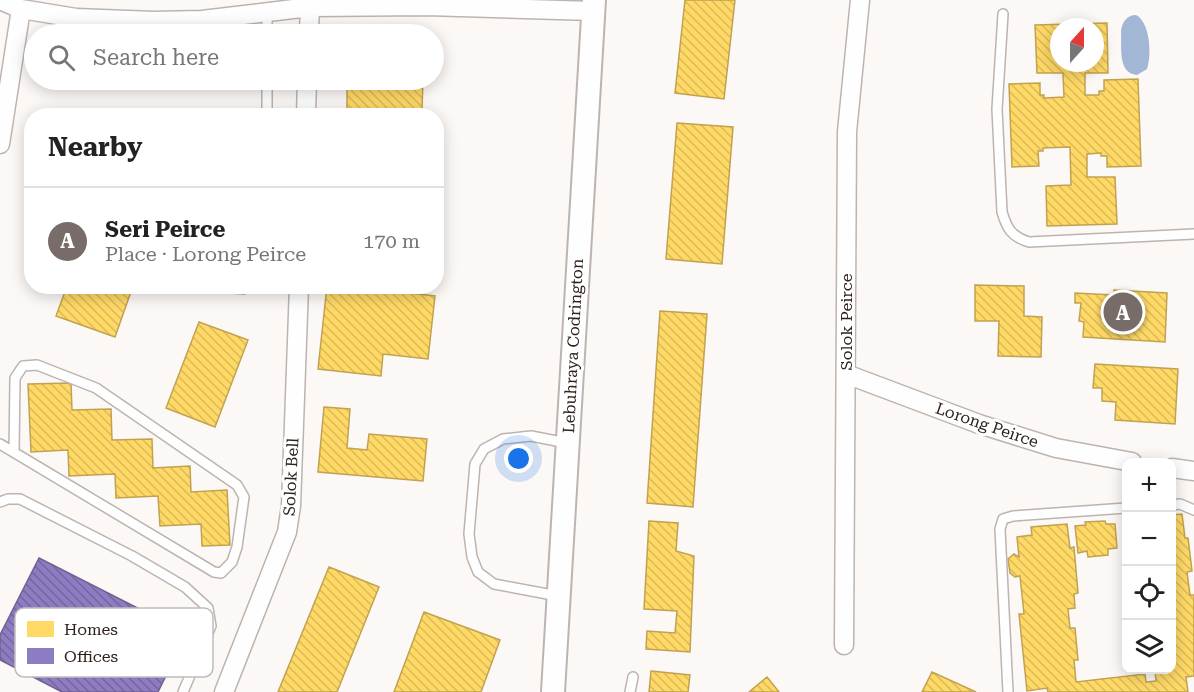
<!DOCTYPE html>
<html lang="en">
<head>
<meta charset="utf-8">
<style>
  body { margin:0; font-family:"Roboto Serif",serif; background:#f6f6f6; color:#222 }
  .controls { position:absolute; right:18px; bottom:18px; display:grid; overflow:hidden; border-radius:12px; box-shadow:0 3px 15px #0003 }
  .controls button { width:54px; height:54px; display:grid; place-items:center; padding:0; border:0; border-bottom:2px solid #e0e0e0; background:#fff; color:#222; font:30px sans-serif }
  .compass { position:absolute; left:1050px; top:18px; width:54px; height:54px; border-radius:50%; background:#fff; box-shadow:0 3px 15px #0003; rotate:21deg }
  .you { position:absolute; left:519px; top:459px; width:21px; height:21px; margin:-15px; border:4px solid #fff; border-radius:50%; background:#1a73e8; box-shadow:0 0 0 9px #1a73e833 }
  .badge { display:grid; place-items:center; width:39px; height:39px; border-radius:50%; background:#776c68; color:#fff; font-size:20px; font-weight:700 }
  .pin { position:absolute; translate:-50% -50%; border:3px solid #fff; box-shadow:0 2px 6px #0006 }
  .list { margin:0; padding:0; list-style:none }
  h2 { display:flex; justify-content:space-between; align-items:center; height:78px; margin:0; padding:0 24px; font-size:26px }
  h2 small { font-size:20px; font-weight:400; color:#767676 }
  .list li { display:grid; grid-template-columns:39px 1fr auto; gap:18px; align-items:center; box-sizing:border-box; height:108px; padding:0 24px; border-top:2px solid #e0e0e0 }
  .list b { display:block; font-size:22px; white-space:nowrap }
  .list p { margin:0; font-size:20px; white-space:nowrap; color:#767676 }
  .list em { font-size:20px; font-style:normal; color:#767676 }
  .icon { flex:none; width:33px; height:33px; fill:none; stroke:currentColor; stroke-width:2; stroke-linecap:round; stroke-linejoin:round }
  .map { position:relative; flex:none; width:1194px; height:692px; overflow:hidden }
  .search { position:absolute; background:#fff; box-shadow:0 3px 15px #0003; left:24px; top:24px; width:420px; height:66px; display:flex; align-items:center; gap:15px; box-sizing:border-box; padding:0 21px; border-radius:33px; color:#767676; font-size:22px }
  .panel { position:absolute; background:#fff; box-shadow:0 3px 15px #0003; left:24px; top:108px; width:420px; height:186px; border-radius:24px }
  .map>svg:first-child { display:block }
</style>
</head>
<body>
<div class="map">
<svg width="1194" height="692" viewBox="0 0 1194 692">
  <defs>
    <pattern id="homes-back-hatch" width="6" height="6" patternUnits="userSpaceOnUse" patternTransform="scale(1.5)"><rect width="6" height="6" fill="#ffd966"/><path d="M-1 5l2 2M0 0l6 6M5-1l2 2" fill="none" stroke="#dbba58"/></pattern>
    <pattern id="offices-back-hatch" width="6" height="6" patternUnits="userSpaceOnUse" patternTransform="scale(1.5)"><rect width="6" height="6" fill="#8e7cc3"/><path d="M-1 5l2 2M0 0l6 6M5-1l2 2" fill="none" stroke="#74659e"/></pattern>
  </defs>
  <rect width="100%" height="100%" fill="#fcf8f6"/>
  <path fill="#a2b6d6" d="M1136,15c14,7 16,40 11,54l-10,6c-20,-2 -15,-29 -16,-44 1,-9 6,-16 15,-16z"/>
  <path fill="url(#homes-back-hatch)" stroke="#c1a250" stroke-width="1.5" fill-rule="evenodd" d="M685,0h50l-11,99 -49,-6z
    M1107,23l1,50h-23v22h14v-4h5v-11l34,-1 3,87 -34,1v-11h-6v-3l-14,1v23h28l2,47 -70,2 -1,-40 25,-1 -1,-38 -27,1v3h-5l1,15 -27,1 -3,-83 31,-1v12h4v3l20,-1 -1,-24h-26l-2,-48zM1059,27h36v36h-36z
    M347,80h76l-1,30 -75,-1z
    M677,123l56,4 -11,137 -56,-5z
    M975,285l49,1v30l18,1 -1,40 -43,-1 1,-35h-24z
    M67,286h66l-18,51 -59,-21z
    M176,286h70l-1,8 -69,-4z
    M327,286h23l85,10 -7,63 -45,-5 -2,22 -63,-7z
    M1114,290l53,3 -2,49 -82,-5 1,-15 -5,-1 2,-18h-6v-10l39,2z
    M660,311l47,3 -14,193 -46,-4z
    M199,322l49,18 -33,87 -49,-19z
    M1095,364l83,5 -3,55 -60,-4 1,-18 -14,-1v-13h-9z
    M71,383l1,27 39,-1 1,31 40,-1 1,29 37,-2 1,26 36,-2 3,55 -28,1 -1,-22 -41,2 -2,-30 -42,2 -1,-24 -46,2 -1,-26 -37,2 -3,-68z
    M324,407l26,2 -3,39 20,2 2,-16 58,5 -4,42 -105,-9z
    M1182,514l3,24h3l4,33 -5,1 3,23h4v81l-8,1 2,15h-140l-1,-4 -20,3 -8,-77h5l-4,-38 -5,1 -5,-4 -2,-14 6,-5 5,3 -2,-20 15,-2 -1,-8 36,-3 3,24 4,-1 4,46 -4,1 1,14 -7,1 2,19h5l3,32h-4l2,22 69,-8 1,8 10,-1 -1,-11h17v-155z
    M649,521l29,2 -2,28 18,5 -4,96 -44,-3 1,-18 28,2 2,-22 -33,-2z
    M1105,521l1,3h9l2,24 -9,1v6l-20,2 -1,-6 -9,2 -3,-27 11,-1 -1,-3z
    M329,567l50,20 -42,105h-59z
    M424,612l76,28 -19,52h-87z
    M651,671l39,4 -2,17h-39z
    M932,672l44,20h-54z
    M767,677l12,15h-30z"/>
  <path fill="url(#offices-back-hatch)" stroke="#726191" stroke-width="1.5" d="M39,558l148,75 -29,59h-96l-62,-32v-25z"/>
  <g fill="none" stroke-linecap="round" stroke-linejoin="round">
    <defs>
      <path id="service" d="M1003,14l-6,95 5,103c5,17 10,25 27,30l165,-8
        M267,34v-21
        M267,116v-36
        M0,444l214,128 7,1 11,-11 5,-15 7,-50 -7,-12 -141,-97 -59,-23 -14,1 -8,12 -1,74
        M0,502l8,-3h12l112,57 53,31 23,21 3,18 -28,66
        M1172,505l8,-1 14,6
        M558,596l-64,-12 -16,-12 -6,-15 -3,-23 6,-70 9,-15 19,-10 28,-3 36,7
        M630,692l3,-15
        M1008,692l-8,-163 3,-10 10,-3 113,-8"/>
      <path id="minor" d="M0,0l21,9 55,9 78,3 48,-1 108,-13 117,-1 166,5
        M309,34l1,-34
        M306,116l1,-36
        M0,144l21,-135
        M846,374l133,50 77,24 76,14
        M1172,468l22,3
        M844,645l3,-513 13,-132
        M224,692l63,-160 4,-26 8,-220"/>
      <path id="tertiary" d="M553,692l41,-692"/>
    </defs>
    <use href="#service" stroke="#bdb4b0" stroke-width="12"/>
    <use href="#minor" stroke="#bdb4b0" stroke-width="21"/>
    <use href="#tertiary" stroke="#bdb4b0" stroke-width="26"/>
    <use href="#service" stroke="#fffefe" stroke-width="9"/>
    <use href="#minor" stroke="#fffefe" stroke-width="18"/>
    <use href="#tertiary" stroke="#fffefe" stroke-width="22"/>
  </g>
  <g text-anchor="middle" dominant-baseline="central" stroke-width="6" stroke-linejoin="round" paint-order="stroke">
    <g font-size="16" fill="#2f211b" stroke="#fff">
      <text transform="translate(846 322) rotate(-90)">Solok Peirce</text>
      <text transform="translate(573 346) rotate(-87)">Lebuhraya Codrington</text>
      <text transform="translate(987 425) rotate(19)">Lorong Peirce</text>
      <text transform="translate(291 477) rotate(-87)">Solok Bell</text>
    </g>
  </g>
  <rect x="15" y="608" width="198" height="69" rx="9" fill="#fff" stroke="#c1bcbb" stroke-width="1.5"/>
  <rect x="27" y="621" width="27" height="16" fill="#ffd966"/>
  <rect x="27" y="648" width="27" height="16" fill="#8e7cc3"/>
  <g font-size="16" fill="#2f211b">
    <text x="64" y="635">Homes</text>
    <text x="64" y="662">Offices</text>
  </g>
</svg>
<div class="controls">
<button>+</button>
<button>−</button>
<button><svg class="icon" aria-label="locate" viewBox="0 0 24 24"><circle cx="12" cy="12" r="6"/><path d="M12 2v4M12 18v4M2 12h4M18 12h4"/></svg></button>
<button><svg class="icon" aria-label="layers" viewBox="0 0 24 24"><path d="M12 4l9 5-9 5-9-5zM3 14l9 5 9-5"/></svg></button>
</div>
<svg class="compass" viewBox="-18 -18 36 36"><path d="M0-13l5 13h-10z" fill="#e53935"/><path d="M0 13l5-13h-10z" fill="#767676"/></svg>
<div class="you"></div>
<div class="pin badge" style="left:1123px;top:312px">A</div>
<div class="search"><svg class="icon" aria-label="search" viewBox="0 0 24 24"><circle cx="10" cy="10" r="6"/><path d="M15 15l6 6"/></svg>Search here</div>
<section class="panel">
<h2>Nearby<small></small></h2>
<ul class="list">
<li><span class="badge">A</span><div><b>Seri Peirce</b><p>Place · Lorong Peirce</p></div><em>170 m</em></li>
</ul>
</section>
</div>
</body>
</html>
